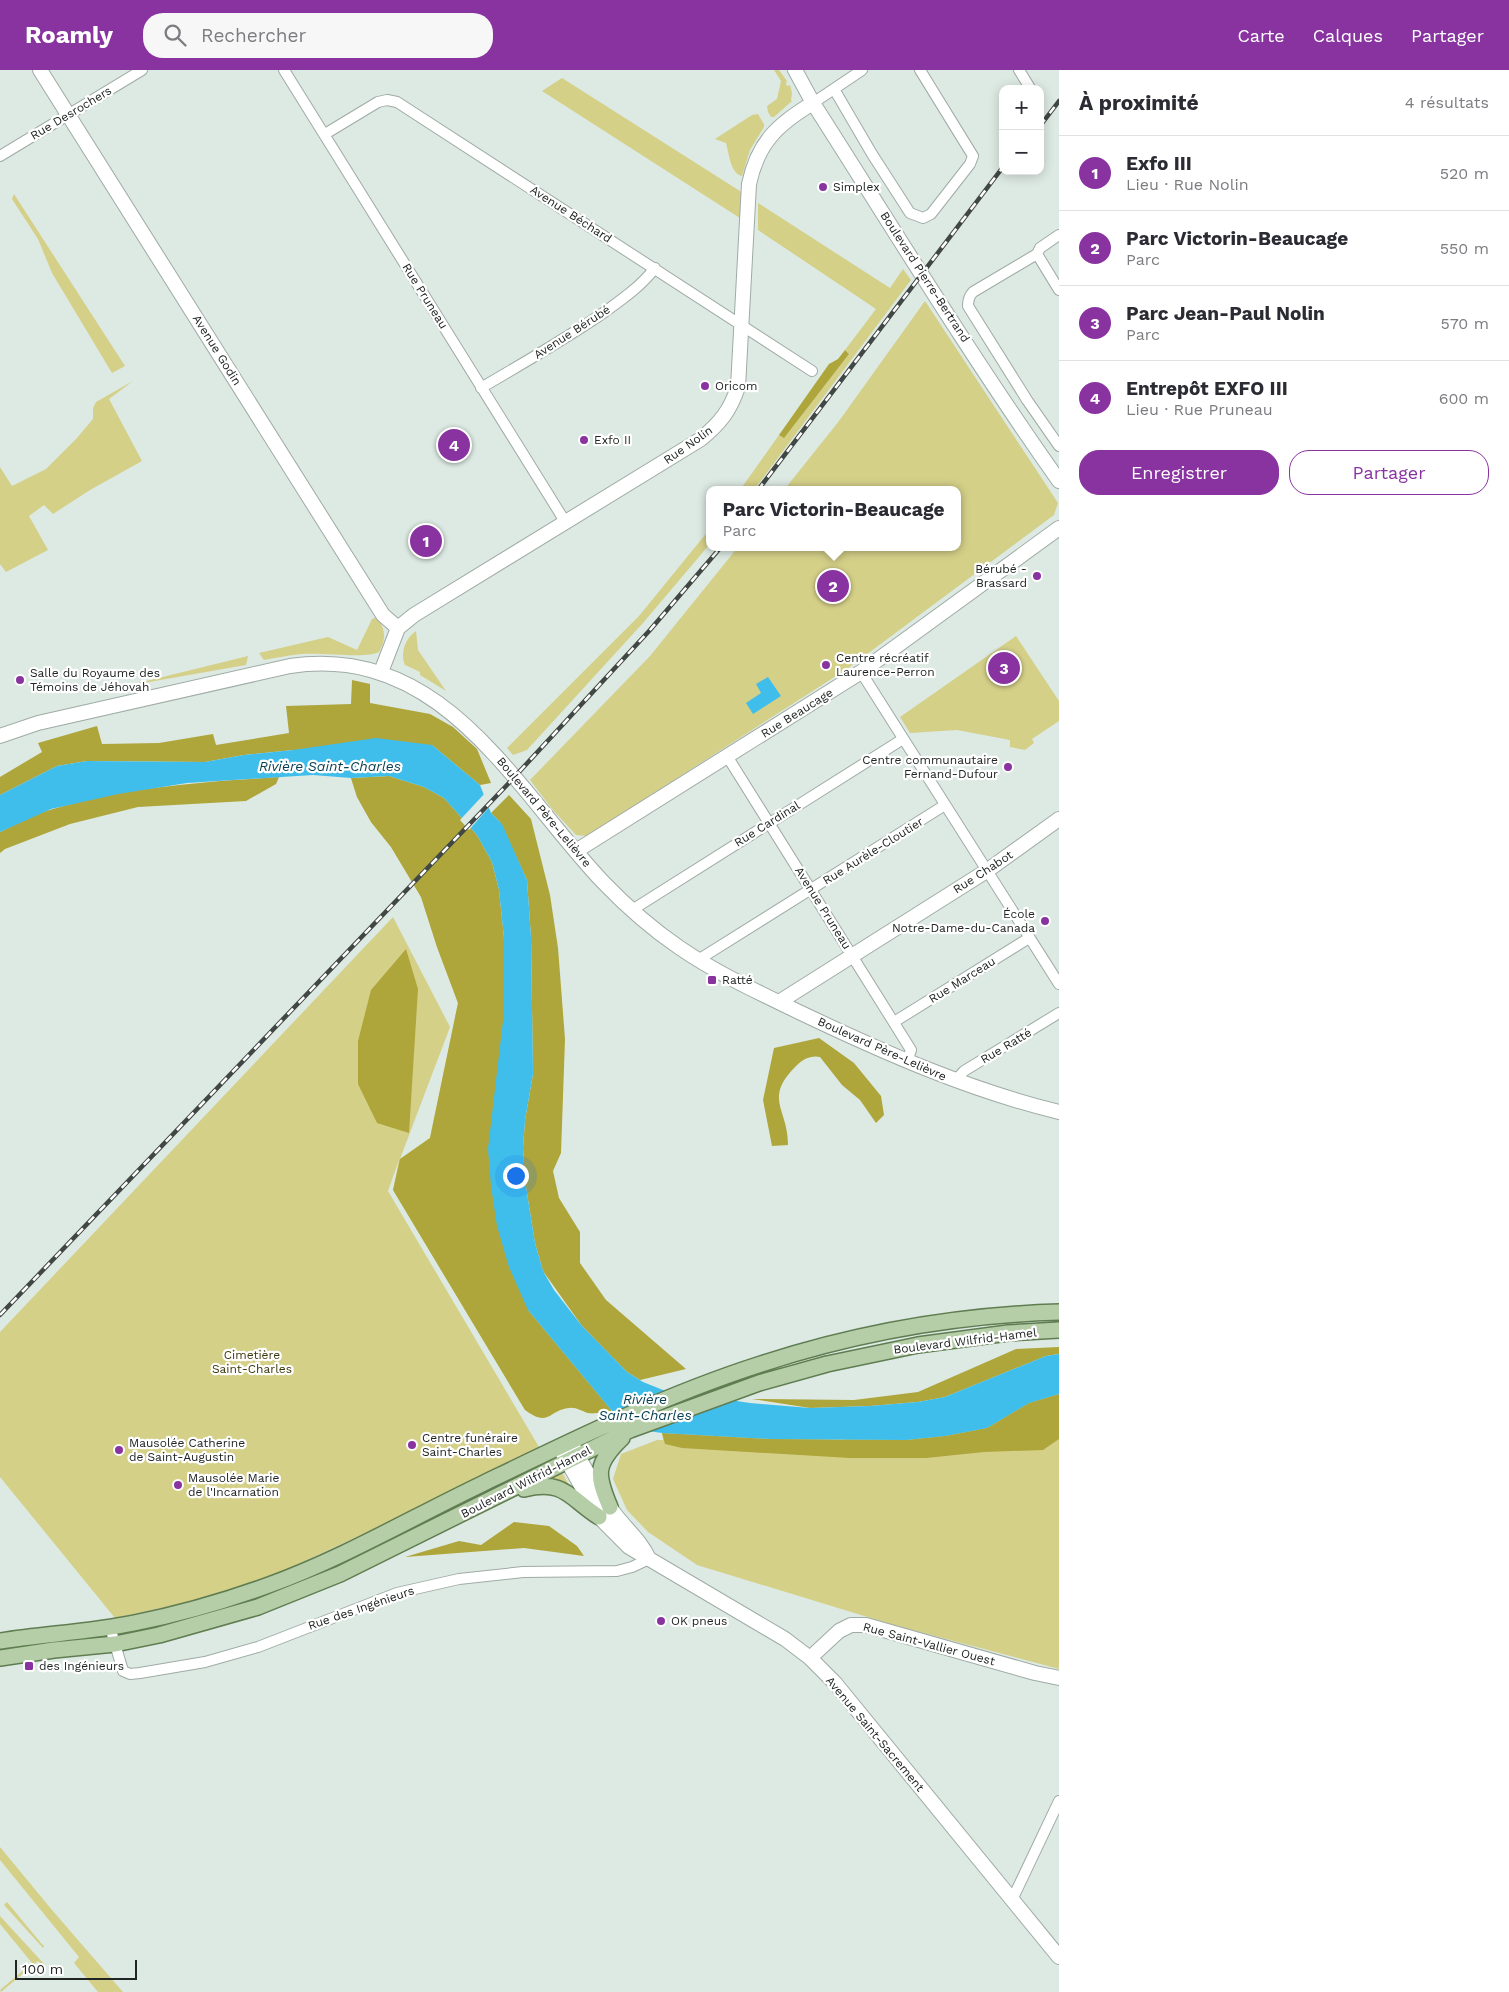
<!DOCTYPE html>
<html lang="fr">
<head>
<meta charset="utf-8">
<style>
  body { margin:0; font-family:"Work Sans",sans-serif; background:#f7f7f7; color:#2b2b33 }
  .controls { position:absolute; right:15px; top:15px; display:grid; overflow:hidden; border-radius:10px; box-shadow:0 2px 12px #0003 }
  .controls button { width:45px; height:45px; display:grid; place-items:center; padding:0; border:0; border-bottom:1px solid #e1e1e2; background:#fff; color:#2b2b33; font:25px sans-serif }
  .scale { position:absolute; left:15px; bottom:12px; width:122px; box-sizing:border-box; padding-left:5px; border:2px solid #202523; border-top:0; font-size:14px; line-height:18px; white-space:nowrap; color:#202523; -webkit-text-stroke:4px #fff; paint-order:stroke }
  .you { position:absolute; left:515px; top:1105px; width:18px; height:18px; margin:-12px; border:4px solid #fff; border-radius:50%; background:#1a73e8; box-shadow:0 0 0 8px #1a73e833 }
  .badge { display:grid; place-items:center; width:32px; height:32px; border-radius:50%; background:#8933a0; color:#fff; font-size:16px; font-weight:700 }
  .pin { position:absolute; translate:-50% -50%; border:2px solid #fff; box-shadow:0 1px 5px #0006 }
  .popup { position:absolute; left:706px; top:416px; width:255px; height:65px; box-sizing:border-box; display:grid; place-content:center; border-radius:10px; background:#fff; filter:drop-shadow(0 1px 4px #0005); font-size:16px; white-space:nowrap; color:#7c7c81 }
  .popup b { font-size:19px; color:#2b2b33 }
  .popup::after { content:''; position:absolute; left:50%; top:100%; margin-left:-10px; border:10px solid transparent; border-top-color:#fff }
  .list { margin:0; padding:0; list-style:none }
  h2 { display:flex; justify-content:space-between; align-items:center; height:65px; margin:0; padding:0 20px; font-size:21px }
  h2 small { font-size:16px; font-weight:400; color:#7c7c81 }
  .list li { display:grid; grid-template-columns:32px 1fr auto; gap:15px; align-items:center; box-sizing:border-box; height:75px; padding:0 20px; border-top:1px solid #e1e1e2 }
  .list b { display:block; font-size:19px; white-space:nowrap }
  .list p { margin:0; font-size:16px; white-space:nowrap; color:#7c7c81 }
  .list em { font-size:16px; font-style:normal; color:#7c7c81 }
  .actions { display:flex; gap:10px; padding:15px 20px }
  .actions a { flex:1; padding:11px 0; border:1px solid #8933a0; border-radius:20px; text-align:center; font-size:18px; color:#8933a0 }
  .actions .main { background:#8933a0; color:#fff }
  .icon { flex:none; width:28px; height:28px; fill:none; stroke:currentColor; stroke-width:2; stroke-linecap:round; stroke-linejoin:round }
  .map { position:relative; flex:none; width:1059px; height:1922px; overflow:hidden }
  header { display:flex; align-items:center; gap:30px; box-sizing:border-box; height:70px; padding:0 25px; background:#8933a0; color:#fff }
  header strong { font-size:24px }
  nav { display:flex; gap:28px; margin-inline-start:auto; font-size:18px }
  .search { width:350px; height:45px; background:#f7f7f7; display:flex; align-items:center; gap:12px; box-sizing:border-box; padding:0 18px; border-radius:20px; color:#7c7c81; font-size:19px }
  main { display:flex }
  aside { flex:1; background:#fff }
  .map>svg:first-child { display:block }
</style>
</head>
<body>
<header>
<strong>Roamly</strong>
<div class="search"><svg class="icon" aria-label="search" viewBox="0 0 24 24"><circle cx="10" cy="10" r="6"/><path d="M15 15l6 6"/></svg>Rechercher</div>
<nav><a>Carte</a><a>Calques</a><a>Partager</a></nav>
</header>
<main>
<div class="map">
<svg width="1059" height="1922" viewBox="0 0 1059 1922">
  <rect width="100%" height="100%" fill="#dde9e3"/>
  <path fill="#d5d088" d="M774,0h5l8,11 -1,2 1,3 3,-1 2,8 -1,7 1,1 -18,16h-3l-3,-5 -1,-6 10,-7 4,-18z
    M562,8l181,115v27l-201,-129z
    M758,44l6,10v3l-14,23 -8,26c-12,-3 -13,-23 -16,-33l-11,-4 37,-24z
    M14,124l111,172 -13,7 -60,-100 -14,-34 -26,-40z
    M758,133l132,85 13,-19 8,11 -157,210h-14l39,-55 5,2 65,-83 -4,-4 31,-41 -118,-79z
    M925,231l133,202 -4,12 -207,154 -260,167 -11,-1 -24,-26 -22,-29 120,-124 88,-109h219v-57h-173l55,-69z
    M133,311l-24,18 33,62 -52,29 -37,24 -9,-9 -15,11 19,34 -42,22 -6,-8v-97l12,19 34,-17 30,-30 17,-20v-11l3,-6z
    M709,460v15l-66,78 -116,127 -14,5 -6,-7 132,-132z
    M377,547c8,12 10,21 2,35 -12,7 -57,0 -77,2 -13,1 -26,4 -38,6l-5,-7 69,-16 29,13 15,-31z
    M416,561l2,19 28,41 -26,-16v-3l-15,-7c-5,-11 0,-27 11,-34z
    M1016,566l43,65v20l-27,18 2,4 -9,7 -15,-3v-7l-53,-10 -47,3 -10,-16z
    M248,586l-2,9 -120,21z
    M351,708l73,9 104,523 84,101c-7,1 -17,3 -24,2 -7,-2 -11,-6 -19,-5 -21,2 -19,20 -44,2l-132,-220 6,-30 -11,31 151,256 -75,40 -174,81 -65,26 -110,24 -115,-141v-145l393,-415 57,110 -50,132 30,-21 28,-135 -21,-56 -16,-50 -30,-50 -20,-25 -14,-25z
    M1059,1324v275l-162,-43 -200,-61 -49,-33 -21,-22 -14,-31 8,-25 36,-14h6l-1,-7 180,7z
    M541,1392l2,3 -203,102 -59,25 -8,1 1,-4z
    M561,1401l10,17 -27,-8z
    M247,1530l-6,5 -58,18 -55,10 45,-10 52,-18z
    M0,1777l52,63 71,82h-25l-24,-29 5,-6 -79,-97z
    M7,1832l34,41 3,3 -1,2 -39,-43z
    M0,1846l45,49 -2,1 -5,-5 -37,31 -1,-2 32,-27 -32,-39z"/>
  <path fill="#aea53b" d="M845,280l4,4 -65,84 -5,-3 50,-71 9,-5z
    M352,610l18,4v19l60,11 23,13 24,22 14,34 -11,2 -48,-40 -139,5 -49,5 -39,7 -118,-1 -30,5 -57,29v-18l42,-25 -4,-9 59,-17 5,18 57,-1 54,-9 3,11 73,-12 -3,-27 65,-2z
    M389,706l35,11 20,11 33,37 15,27 7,28 5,48v74l24,298 84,101c-7,1 -17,3 -24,2 -7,-2 -11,-6 -19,-5 -21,2 -19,20 -44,2l-132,-220 7,-31 30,-21 28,-135 -21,-56 -16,-50 -30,-50 -20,-25 -14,-25 -6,-19z
    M279,707l-3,7 -30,17 -108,6 -68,17 -65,25 -5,4v-21c17,-8 35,-18 53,-23 74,-22 149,-27 226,-32z
    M509,725l22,24 19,76 8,53 7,91 -4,114 -8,18 6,27 21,34v31l26,37 80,69 -46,11 -13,-8 -45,-46 -39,-55 -8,-28 -10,-62 -2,-33 2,-28 8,-46 -2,-137 -4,-57 -27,-58 -9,-9z
    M406,879l12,40 -9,144 -32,-10 -19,-39v-43l13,-51z
    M819,968l35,25 27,33 3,19 -8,8 -16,-23 -18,-15 -22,-28c-9,-2 -17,2 -24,9 -33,33 -8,42 -8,79l-16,1 -9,-46 11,-52z
    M1059,1277v7l-13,2 -101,41 -27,5 -48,4 -60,2 -58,-9 102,1 64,-8 98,-43z
    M1059,1324v45l-16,11 -59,2 -58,6h-76l-168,-10 -17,-4 -3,-11 108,6 136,1 39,-4 42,-8 42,-25z
    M514,1452l35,4 28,20 7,10 -60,-8 -119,9 54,-16 22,4z"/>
  <path fill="#3fbeec" d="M768,607l13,19 -28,18 -7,-11 15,-10 -5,-9z
    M376,668l56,7 48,40 11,28 11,11 25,56 4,57 2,137 -8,46 -2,28 2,33 10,62 8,28 11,19 28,36 45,46 16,10 20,8 87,13 60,5 60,-2 48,-4 27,-5 101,-41 13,-2v40l-30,9 -42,25 -42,8 -39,4 -136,-1 -108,-6 -27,-4 -23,-18 -84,-101 -19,-43 -12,-41 -6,-40 -3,-37 16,-137v-74l-5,-48 -7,-28 -15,-27 -33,-37 -20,-11 -35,-11 -38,2 -38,-3 -126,8 -69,11 -67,15 -51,23v-37l57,-29 30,-5 118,1 39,-7 49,-5z"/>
  <path fill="#dde9e3" d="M486,722l5,13 -22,25 -9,-10z"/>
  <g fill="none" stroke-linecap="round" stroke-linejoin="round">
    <defs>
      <path id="street" d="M284,0l282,453
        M1019,0l11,18
        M834,19l38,65 38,59 13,5 8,-4 39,-50 3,-8 -53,-86
        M813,33l49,-33
        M325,64l53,-32 9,-2 10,2 415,269
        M0,86l142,-86
        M1059,165l-19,13 -3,6 -64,38c-4,4 -5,8 -5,14l59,94 32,46
        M1037,184l22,36
        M481,318c42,-25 85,-49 125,-77 18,-13 35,-25 49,-43
        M861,602l198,312
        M727,686l184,294 -4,12
        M632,840l271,-171
        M698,890l247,-155
        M894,952l135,-84
        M955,1011l9,-10 95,-58
        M110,1557l13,44 7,3 10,-1 65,-11 53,-15 139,-54 62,-14 64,-7 94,-1 15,-4 17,-8
        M1012,1830l47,-99"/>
      <path id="secondary" d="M40,0l343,545 15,13
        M795,0l18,33c81,127 159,255 246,378
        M381,602l17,-44 16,-13 287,-176c19,-16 29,-28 37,-52l11,-203c9,-42 29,-60 64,-81
        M0,666l38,-13 252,-57c153,-23 224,122 313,216 23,24 49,47 77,66 38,26 80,45 121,65 84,40 168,77 258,99
        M576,781l285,-179 198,-144
        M779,932l209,-132 71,-51
        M573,1376c11,23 26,46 41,67 12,16 27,28 35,46
        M562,1382l37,65 30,30 156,92 25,19 25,25 224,274
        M810,1588l29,-27 12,-6h15l169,48 24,5"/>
      <path id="primary" d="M524,1419c41,-10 45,9 75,28
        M610,1437c-14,-33 -15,-43 12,-69
        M0,1571c44,-7 90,-9 134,-18 46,-9 91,-22 135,-38 74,-27 142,-67 213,-101 91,-44 182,-89 279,-120 95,-31 198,-49 298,-52
        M0,1588l54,-8 61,-6 44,-9 99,-28 82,-33 290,-144 129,-47 68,-19 91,-19 90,-12 51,-3"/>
    </defs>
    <use href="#street" stroke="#9faba5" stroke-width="12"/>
    <use href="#secondary" stroke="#9faba5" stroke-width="16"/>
    <use href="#primary" stroke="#607d52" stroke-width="18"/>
    <use href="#street" stroke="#fff" stroke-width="10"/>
    <use href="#secondary" stroke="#fff" stroke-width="14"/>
    <use href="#primary" stroke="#b5cea7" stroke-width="15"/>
    <defs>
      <path id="rail" d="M1040,56l19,-25
        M758,420l245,-323
        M0,1245l507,-530 143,-155 71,-83"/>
    </defs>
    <use href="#rail" stroke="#404744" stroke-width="4.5"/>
    <use href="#rail" stroke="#fff" stroke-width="2.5" stroke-dasharray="8" stroke-linecap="butt"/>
  </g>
  <g fill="#8933a0" stroke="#fff" stroke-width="2">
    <circle cx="823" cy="117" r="5"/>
    <circle cx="705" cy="316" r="5"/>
    <circle cx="584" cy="370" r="5"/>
    <circle cx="1037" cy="506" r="5"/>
    <circle cx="826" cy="595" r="5"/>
    <circle cx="20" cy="610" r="5"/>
    <circle cx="1008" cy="697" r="5"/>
    <circle cx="1045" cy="851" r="5"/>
    <rect x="707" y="905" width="10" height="10" rx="2.5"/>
    <circle cx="412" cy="1375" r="5"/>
    <circle cx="119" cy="1380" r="5"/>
    <circle cx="178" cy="1415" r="5"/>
    <circle cx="661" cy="1551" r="5"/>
    <rect x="24" y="1591" width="10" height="10" rx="2.5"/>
  </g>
  <g text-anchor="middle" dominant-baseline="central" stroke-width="4.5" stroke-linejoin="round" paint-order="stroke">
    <g font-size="12" fill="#202523" stroke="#fff">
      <text transform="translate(71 43) rotate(-31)">Rue Desrochers</text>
      <text transform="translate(571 144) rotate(33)">Avenue Béchard</text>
      <text transform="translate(925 207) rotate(57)">Boulevard Pierre-Bertrand</text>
      <text transform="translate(425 226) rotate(58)">Rue Pruneau</text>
      <text transform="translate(572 262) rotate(-33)">Avenue Bérubé</text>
      <text transform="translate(217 280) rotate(58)">Avenue Godin</text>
      <text transform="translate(688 375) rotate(-35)">Rue Nolin</text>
      <text transform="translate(797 643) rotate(-32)">Rue Beaucage</text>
      <text transform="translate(544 742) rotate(50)">Boulevard Père-Lelièvre</text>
      <text transform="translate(767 754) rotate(-32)">Rue Cardinal</text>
      <text transform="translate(873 781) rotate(-32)">Rue Aurèle-Cloutier</text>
      <text transform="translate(983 802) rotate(-33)">Rue Chabot</text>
      <text transform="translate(823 838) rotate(58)">Avenue Pruneau</text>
      <text transform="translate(962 910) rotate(-32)">Rue Marceau</text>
      <text transform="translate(1006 976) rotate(-31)">Rue Ratté</text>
      <text transform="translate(882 979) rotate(24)">Boulevard Père-Lelièvre</text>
      <text transform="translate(965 1271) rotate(-7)">Boulevard Wilfrid-Hamel</text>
      <text transform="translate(526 1412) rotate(-27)">Boulevard Wilfrid-Hamel</text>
      <text transform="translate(361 1538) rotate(-19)">Rue des Ingénieurs</text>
      <text transform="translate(929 1574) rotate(15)">Rue Saint-Vallier Ouest</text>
      <text transform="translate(875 1664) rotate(50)">Avenue Saint-Sacrement</text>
    </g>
    <g font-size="12" fill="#202523" stroke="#fff" text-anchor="start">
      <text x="833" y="117">Simplex</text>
      <text x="715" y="316">Oricom</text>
      <text x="594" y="370">Exfo II</text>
      <text x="1027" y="499" text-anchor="end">Bérubé -<tspan x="1027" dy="14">Brassard</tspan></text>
      <text x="836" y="588">Centre récréatif<tspan x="836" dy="14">Laurence-Perron</tspan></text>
      <text x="30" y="603">Salle du Royaume des<tspan x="30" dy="14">Témoins de Jéhovah</tspan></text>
      <text x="998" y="690" text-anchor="end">Centre communautaire<tspan x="998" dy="14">Fernand-Dufour</tspan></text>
      <text x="1035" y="844" text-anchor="end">École<tspan x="1035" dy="14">Notre-Dame-du-Canada</tspan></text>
      <text x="722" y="910">Ratté</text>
      <text x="422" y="1368">Centre funéraire<tspan x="422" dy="14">Saint-Charles</tspan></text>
      <text x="129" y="1373">Mausolée Catherine<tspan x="129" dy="14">de Saint-Augustin</tspan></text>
      <text x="188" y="1408">Mausolée Marie<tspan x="188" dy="14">de l'Incarnation</tspan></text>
      <text x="671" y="1551">OK pneus</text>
      <text x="39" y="1596">des Ingénieurs</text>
    </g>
    <g font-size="12" fill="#3d390c" stroke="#fff">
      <text x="252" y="1285">Cimetière<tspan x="252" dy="14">Saint-Charles</tspan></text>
    </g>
    <g font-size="14" font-style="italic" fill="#053e51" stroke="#fff">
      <text x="330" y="696">Rivière Saint-Charles</text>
      <text x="645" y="1329">Rivière<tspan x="645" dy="16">Saint-Charles</tspan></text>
    </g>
  </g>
</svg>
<div class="controls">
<button>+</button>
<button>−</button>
</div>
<div class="scale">100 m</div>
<div class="you"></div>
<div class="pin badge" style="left:426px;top:471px">1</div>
<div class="pin badge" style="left:833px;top:516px">2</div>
<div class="popup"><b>Parc Victorin-Beaucage</b>Parc</div>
<div class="pin badge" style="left:1004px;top:598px">3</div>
<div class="pin badge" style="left:454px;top:375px">4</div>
</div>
<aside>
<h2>À proximité<small>4 résultats</small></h2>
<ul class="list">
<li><span class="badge">1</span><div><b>Exfo III</b><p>Lieu · Rue Nolin</p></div><em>520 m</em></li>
<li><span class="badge">2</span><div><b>Parc Victorin-Beaucage</b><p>Parc</p></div><em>550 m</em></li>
<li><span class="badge">3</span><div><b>Parc Jean-Paul Nolin</b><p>Parc</p></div><em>570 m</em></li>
<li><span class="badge">4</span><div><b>Entrepôt EXFO III</b><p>Lieu · Rue Pruneau</p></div><em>600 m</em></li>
</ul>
<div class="actions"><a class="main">Enregistrer</a><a>Partager</a></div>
</aside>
</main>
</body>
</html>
